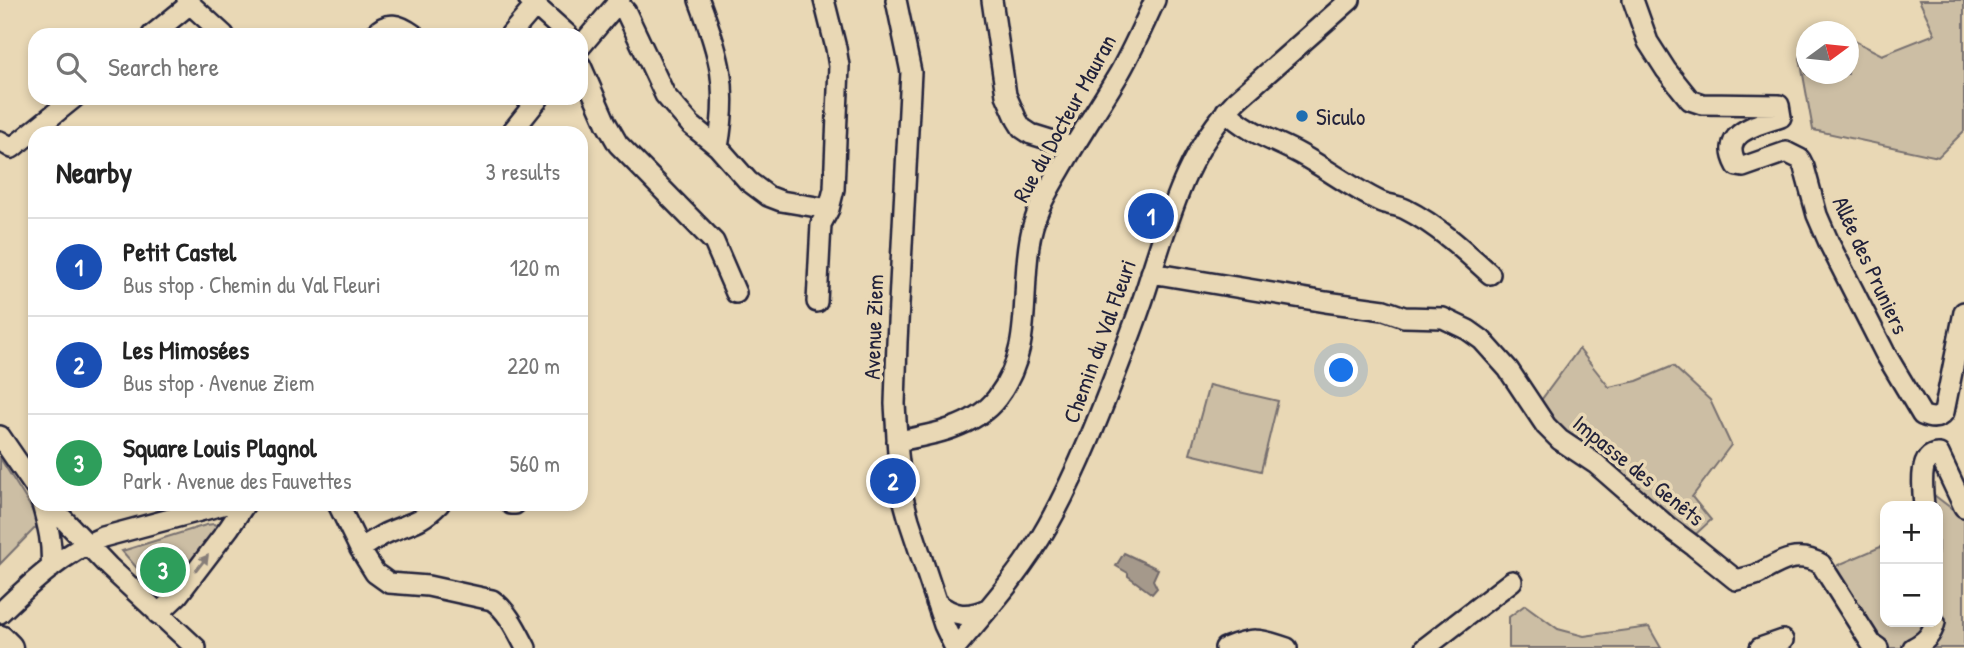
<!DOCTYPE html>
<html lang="en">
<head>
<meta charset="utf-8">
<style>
  body { margin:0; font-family:"Patrick Hand",sans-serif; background:#f2f2f2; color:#222 }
  .controls { position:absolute; right:21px; bottom:21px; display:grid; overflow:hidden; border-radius:14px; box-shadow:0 4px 10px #0003 }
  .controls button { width:63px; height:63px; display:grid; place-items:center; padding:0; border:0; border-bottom:2px solid #e0e0e0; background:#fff; color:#222; font:35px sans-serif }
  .compass { position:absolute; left:1796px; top:21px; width:63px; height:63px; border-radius:50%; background:#fff; box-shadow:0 4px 10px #0003; rotate:75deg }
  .you { position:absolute; left:1342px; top:371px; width:24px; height:24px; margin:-18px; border:5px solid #fff; border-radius:50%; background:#1a73e8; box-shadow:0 0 0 10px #1a73e833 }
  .badge { display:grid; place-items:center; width:46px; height:46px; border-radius:50%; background:#db2777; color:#fff; font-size:23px; font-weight:700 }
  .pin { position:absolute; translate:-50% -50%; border:4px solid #fff; box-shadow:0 2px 7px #0006 }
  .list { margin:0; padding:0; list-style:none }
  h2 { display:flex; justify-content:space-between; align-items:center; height:91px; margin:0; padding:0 28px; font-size:30px }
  h2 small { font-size:23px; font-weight:400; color:#767676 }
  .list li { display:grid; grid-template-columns:46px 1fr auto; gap:21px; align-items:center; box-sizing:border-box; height:98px; padding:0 28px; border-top:2px solid #e0e0e0 }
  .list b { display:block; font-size:26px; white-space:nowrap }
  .list p { margin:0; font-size:23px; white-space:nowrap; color:#767676 }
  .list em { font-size:23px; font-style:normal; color:#767676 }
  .icon { flex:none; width:38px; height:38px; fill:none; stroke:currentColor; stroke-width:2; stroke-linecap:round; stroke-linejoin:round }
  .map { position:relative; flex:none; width:1964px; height:648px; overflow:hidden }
  .search { position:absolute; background:#fff; box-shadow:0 4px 10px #0003; left:28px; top:28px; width:560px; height:77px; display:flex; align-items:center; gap:18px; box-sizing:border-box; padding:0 24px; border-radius:21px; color:#767676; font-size:26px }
  .panel { position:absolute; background:#fff; box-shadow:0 4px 10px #0003; left:28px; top:126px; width:560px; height:385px; border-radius:21px }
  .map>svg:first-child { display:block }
</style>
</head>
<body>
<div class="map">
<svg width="1964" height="648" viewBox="0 0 1964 648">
  <rect width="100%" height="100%" fill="#e9d8b5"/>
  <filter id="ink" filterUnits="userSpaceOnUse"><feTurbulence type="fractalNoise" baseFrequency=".0143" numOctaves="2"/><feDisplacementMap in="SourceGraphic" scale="14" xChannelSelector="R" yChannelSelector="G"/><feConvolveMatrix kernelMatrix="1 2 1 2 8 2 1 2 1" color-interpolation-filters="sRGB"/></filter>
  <g filter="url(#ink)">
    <path fill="#ccbea4" stroke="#777070" stroke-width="2" d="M1919,0h45v131l-26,26 -125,-27 -13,-72 6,-11v27h42l1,-36 33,17 53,-21z
      M1579,349l30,38 28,-6 36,-15 37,34 21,45 -39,52 19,23 -15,14 -19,-5 -113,-94 -25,-32z
      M1209,385l69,16 -17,70 -71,-17z
      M0,458l29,46 10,20 -39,40z
      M1934,495l30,23v130h-98l-35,-80 54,-23v77h53v-116h-14z
      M214,524l6,5 -47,60 -16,2 -35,-40 84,-26z
      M1525,605l33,24 26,7 65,-9 12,21h-152v-31z"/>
    <path fill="#a5998b" stroke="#71696b" stroke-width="2" d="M1124,553l34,16 -5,11 4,8 -5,6 -24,-18v-3l-12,-7z"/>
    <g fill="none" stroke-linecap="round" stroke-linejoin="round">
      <defs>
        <path id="minor" d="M529,0l39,35
          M699,0c21,56 30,87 19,147
          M896,0l15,72 -14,270 -2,62 3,50 5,44 6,22 35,105 11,23
          M992,0l14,95 11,25 5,8 9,6 42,13
          M1633,0l15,42 18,28 24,30 12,4 77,1 2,12c-24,8 -63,15 -44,49l6,1 43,-15 14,7 4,8 13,48 13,30 55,108 37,62c9,4 16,5 22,-3l20,-100
          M618,3l8,9 39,83 26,30 27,22 30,34 20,15 13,5 48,8
          M190,4l34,31
          M152,35l38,-31 -3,-4
          M374,35c13,-15 25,-11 40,0
          M510,35l25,-29
          M581,46l39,-46
          M581,66l25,57 12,21 96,98 22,51
          M1226,111c22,22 48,29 74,43 27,15 52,34 79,47 8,4 18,4 26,8 32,16 59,41 85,65
          M511,133l28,-35
          M0,141l12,7 62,-50
          M1151,273l175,29 58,8 20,7 39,1 25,12 14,10 26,29 38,57 14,14 36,24 71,62 28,21 41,33c7,-2 15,-3 22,-6 21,-12 39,-24 63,-10l50,79 7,5
          M817,302l4,-78 8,-15 5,-20 5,-123 -3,-18 -12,-48
          M0,436l35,51
          M897,441c35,-6 78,-14 100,-43 38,-50 22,-107 34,-164 6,-28 22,-52 36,-76 17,-29 36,-57 53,-86 13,-23 24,-48 35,-72
          M42,504c6,22 11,41 9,64
          M49,504l60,63 87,81
          M338,504l22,45c9,-5 19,-13 29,-17 23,-10 31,-9 50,-28
          M511,504h4
          M1924,506c-1,-14 -7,-54 15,-52l25,53
          M360,549l15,24 14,10 39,3 64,14c16,11 25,31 34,48
          M936,602c18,15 32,16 53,6
          M0,613c31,-30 63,-60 103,-76l123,-33
          M158,614l20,-19 51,-67 16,-24
          M955,648c33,-39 68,-78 93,-123 30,-54 53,-113 75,-171 10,-26 20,-53 28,-80 21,-65 37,-124 86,-174l113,-100
          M1225,648c28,-11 34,-10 62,0
          M1425,648l87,-67
          M1760,648l23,-8
          M1913,648c12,-6 19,-13 22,-26"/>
        <path id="highway" d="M0,640l8,8"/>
      </defs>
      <use href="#minor" stroke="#22223b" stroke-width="24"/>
      <use href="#highway" stroke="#22223b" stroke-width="33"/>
      <use href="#minor" stroke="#e9d8b5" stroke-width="19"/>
      <use href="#highway" stroke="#e9d8b5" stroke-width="28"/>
    </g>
    <defs><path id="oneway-solid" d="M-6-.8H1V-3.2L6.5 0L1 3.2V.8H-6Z" transform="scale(1.75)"/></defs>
    <use fill="#867d78" href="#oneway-solid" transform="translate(202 563) rotate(-52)"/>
  </g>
  <circle fill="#1f6fb2" stroke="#e9d8b5" stroke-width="2.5" cx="1302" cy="116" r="7"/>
  <g text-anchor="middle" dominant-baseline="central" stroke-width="7" stroke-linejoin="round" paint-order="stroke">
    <g font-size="23" fill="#22223b" stroke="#e9d8b5" text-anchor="start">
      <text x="1316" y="116">Siculo</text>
    </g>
    <g font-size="23" fill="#22223b" stroke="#e9d8b5">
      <text transform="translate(1064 118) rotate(-61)">Rue du Docteur Mauran</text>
      <text transform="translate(1871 265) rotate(65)">Allée des Pruniers</text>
      <text transform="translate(873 327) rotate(-88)">Avenue Ziem</text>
      <text transform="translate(1099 341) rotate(-70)">Chemin du Val Fleuri</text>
      <text transform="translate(1639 470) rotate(39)">Impasse des Genêts</text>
    </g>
  </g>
</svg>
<div class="controls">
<button>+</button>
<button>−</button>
</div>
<svg class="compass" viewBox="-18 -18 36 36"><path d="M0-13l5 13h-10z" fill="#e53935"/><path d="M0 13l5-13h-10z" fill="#767676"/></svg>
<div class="you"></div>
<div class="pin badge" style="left:1151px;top:216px;background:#1a4fb4">1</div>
<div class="pin badge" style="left:893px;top:481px;background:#1a4fb4">2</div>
<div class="pin badge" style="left:163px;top:570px;background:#2e9e5b">3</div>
<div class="search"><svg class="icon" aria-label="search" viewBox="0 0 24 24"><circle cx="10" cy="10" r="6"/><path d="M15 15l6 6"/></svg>Search here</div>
<section class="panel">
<h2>Nearby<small>3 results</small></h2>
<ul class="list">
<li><span class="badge" style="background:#1a4fb4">1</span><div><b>Petit Castel</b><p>Bus stop · Chemin du Val Fleuri</p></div><em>120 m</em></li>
<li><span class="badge" style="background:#1a4fb4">2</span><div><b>Les Mimosées</b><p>Bus stop · Avenue Ziem</p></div><em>220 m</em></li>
<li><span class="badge" style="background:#2e9e5b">3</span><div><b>Square Louis Plagnol</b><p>Park · Avenue des Fauvettes</p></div><em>560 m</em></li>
</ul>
</section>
</div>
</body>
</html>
